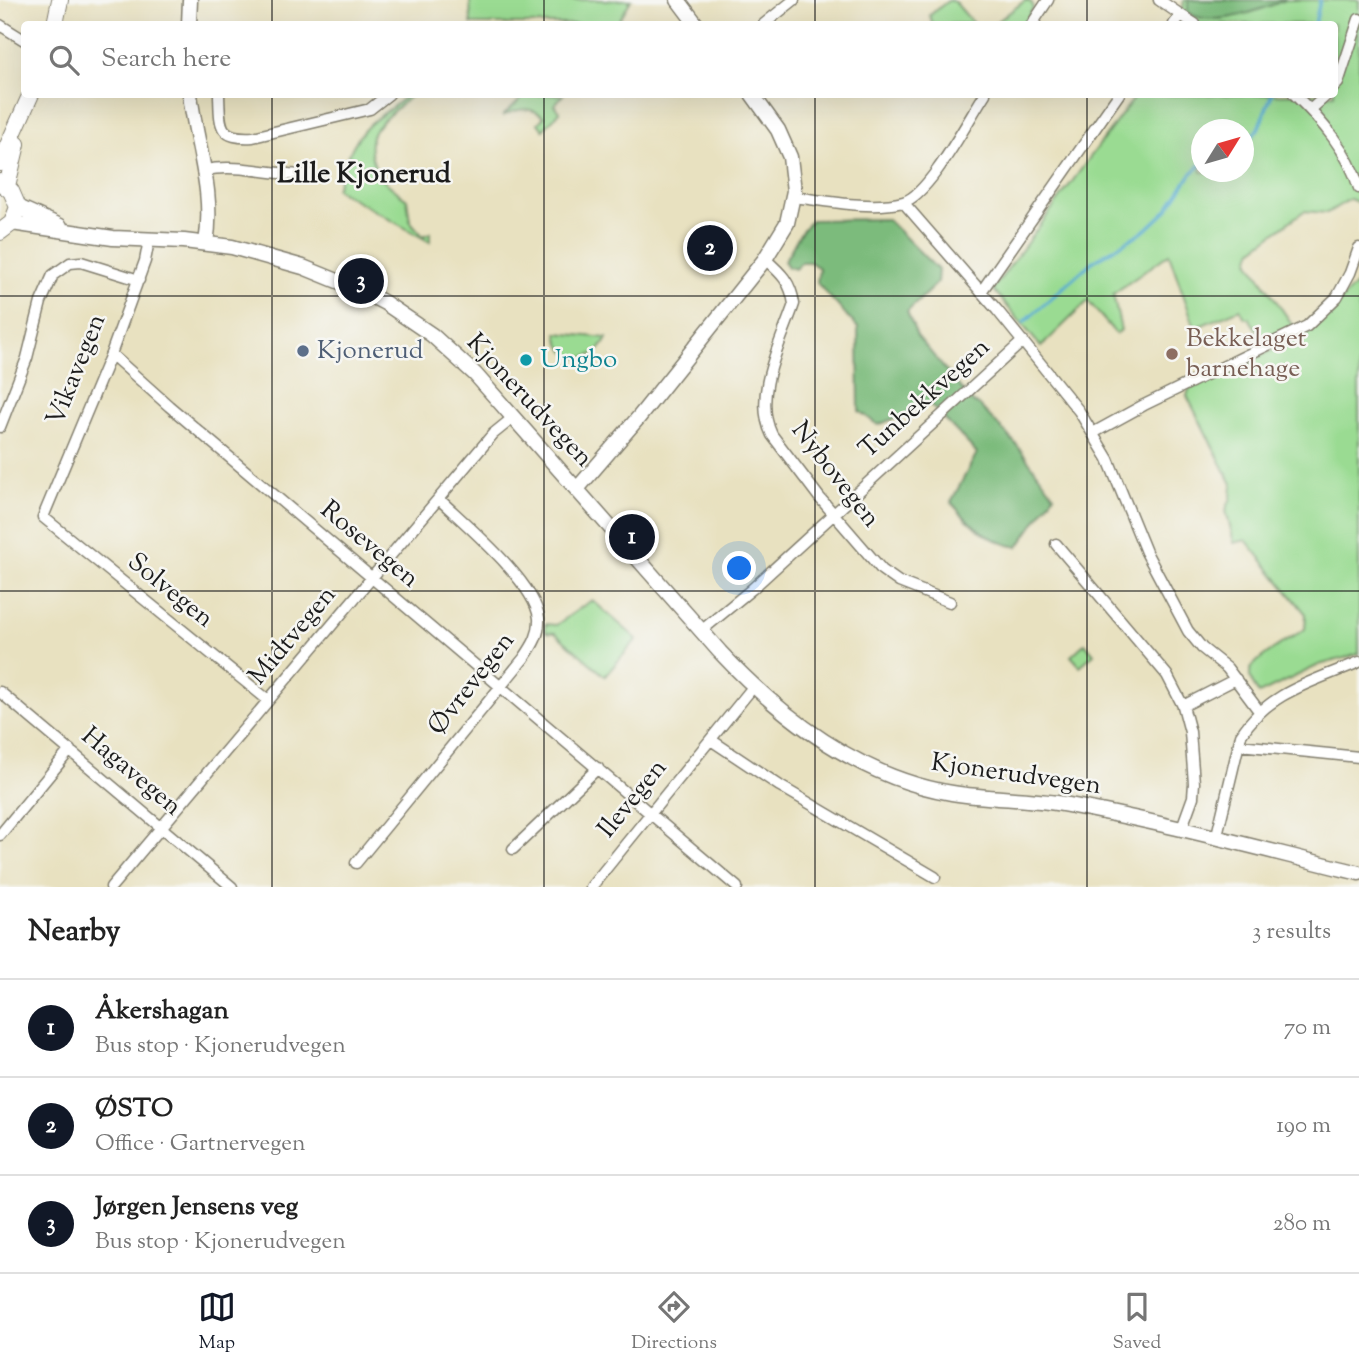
<!DOCTYPE html>
<html lang="en">
<head>
<meta charset="utf-8">
<style>
  body { margin:0; font-family:"Sorts Mill Goudy",serif; background:#f6f6f6; color:#222 }
  .compass { position:absolute; left:1191px; top:119px; width:63px; height:63px; border-radius:50%; background:#fff; box-shadow:0 7px 28px #0002; rotate:53deg }
  .you { position:absolute; left:740px; top:569px; width:24px; height:24px; margin:-18px; border:5px solid #fff; border-radius:50%; background:#1a73e8; box-shadow:0 0 0 10px #1a73e833 }
  .badge { display:grid; place-items:center; width:46px; height:46px; border-radius:50%; background:#111827; color:#fff; font-size:23px; font-weight:700 }
  .pin { position:absolute; translate:-50% -50%; border:4px solid #fff; box-shadow:0 2px 7px #0006 }
  .list { margin:0; padding:0; list-style:none }
  h2 { display:flex; justify-content:space-between; align-items:center; height:91px; margin:0; padding:0 28px; font-size:30px }
  h2 small { font-size:23px; font-weight:400; color:#767676 }
  .list li { display:grid; grid-template-columns:46px 1fr auto; gap:21px; align-items:center; box-sizing:border-box; height:98px; padding:0 28px; border-top:2px solid #e0e0e0 }
  .list b { display:block; font-size:26px; white-space:nowrap }
  .list p { margin:0; font-size:23px; white-space:nowrap; color:#767676 }
  .list em { font-size:23px; font-style:normal; color:#767676 }
  .icon { flex:none; width:38px; height:38px; fill:none; stroke:currentColor; stroke-width:2; stroke-linecap:round; stroke-linejoin:round }
  .map { position:relative; flex:none; width:1359px; height:887px; overflow:hidden }
  .search { position:absolute; background:#fff; box-shadow:0 7px 28px #0002; left:21px; right:21px; top:21px; height:77px; display:flex; align-items:center; gap:18px; box-sizing:border-box; padding:0 24px; border-radius:7px; color:#767676; font-size:26px }
  .sheet { height:385px; background:#fff }
  nav { display:flex; justify-content:space-around; align-items:center; box-sizing:border-box; height:98px; border-top:2px solid #e0e0e0; background:#fff; font-size:19px; color:#767676 }
  nav a { display:grid; justify-items:center; gap:4px }
  nav .on { color:#111827 }
  .map>svg:first-child { display:block }
</style>
</head>
<body>
<div class="map">
<svg width="1359" height="887" viewBox="0 0 1359 887">
  <rect width="100%" height="100%" fill="#f6f6f2"/>
  <filter id="ink" filterUnits="userSpaceOnUse"><feTurbulence type="fractalNoise" baseFrequency=".0143" numOctaves="2"/><feDisplacementMap in="SourceGraphic" scale="14" xChannelSelector="R" yChannelSelector="G"/><feConvolveMatrix kernelMatrix="1 2 1 2 8 2 1 2 1" color-interpolation-filters="sRGB"/></filter>
  <filter id="wash" filterUnits="userSpaceOnUse"><feTurbulence type="fractalNoise" baseFrequency=".00686" numOctaves="4" result="noise"/><feDisplacementMap in="SourceGraphic" scale="28" xChannelSelector="R" yChannelSelector="G"/><feGaussianBlur stdDeviation="1.57" result="paint"/><feColorMatrix in="noise" values="0 0 0 0 0 0 0 0 0 0 0 0 0 0 0 0 0 1.4 0 .05"/><feComposite in="paint" operator="in"/></filter>
  <g filter="url(#wash)">
    <rect width="100%" height="100%" fill="#e8e1c0"/>
    <path fill="#9adb92" stroke="#5b7c57" stroke-width="2" fill-rule="evenodd" d="M470,0h161l-14,24h-146z
      M949,0l6,2 19,22h-42l-2,-9z
      M1026,0l6,3 1,5 -9,16h-30z
      M1184,0h175v203l-9,-4 -23,14 -23,-2 -51,38 -4,12 45,66 -29,16 -16,-25h-4l-5,-9 -45,19 -26,-74 -56,40 8,36 -5,4 -28,-33 -47,46 -48,-58 143,-194 198,-1v-70h-153zM1202,130h42v42h-42z
      M527,94l36,1 -9,10 6,7 -17,18 -5,-7 6,-6c-15,-12 -26,-8 -42,-1z
      M406,95h6c-12,11 -28,22 -37,35 -4,7 -5,15 -4,22 3,24 18,34 36,47l3,22 13,15 7,-3v9l-94,-53c7,-21 15,-47 32,-63 12,-12 27,-18 38,-31z
      M1359,282v372l-40,11 -60,29c-4,-7 -12,-16 -8,-25 7,-13 42,-32 54,-40l1,-15 -60,-74 -12,3 -8,-33 5,-12 1,-14 -45,-88 2,-7 118,-55z
      M557,333l50,5c-12,27 -46,27 -50,-5z
      M592,600l45,39 -32,37 -50,-43 -9,-1 -1,-8 11,1z
      M1085,643l9,11 -14,12 -9,-10z"/>
    <path fill="#7bbb7c" stroke="#4c6c4c" stroke-width="2" d="M1188,0h97c-24,10 -75,30 -97,12z
      M887,219l51,51 -1,13 -30,29 10,24 56,67 6,2 37,39 38,51 -36,52c-27,-4 -50,-24 -67,-45l26,-49 -47,-49 -52,21 -19,-14 -1,-83 -41,-45 2,-15 -9,-6h-8l-7,7 -7,-2 -4,-6c10,-14 15,-31 28,-41z"/>
    <g fill="none" stroke-linecap="round" stroke-linejoin="round">
      <path stroke="#55aad1" stroke-width="3.5" d="M1315,24l5,-24
        M1244,145l14,-16 14,-35
        M1024,322l68,-60 55,-33 20,-19 24,-36 11,-10"/>
    </g>
  </g>
  <g filter="url(#ink)">
    <g fill="none" stroke-linecap="round" stroke-linejoin="round">
      <defs>
        <path id="street" d="M1159,0l22,15 -7,9
          M1181,15l14,9
          M764,24l30,-24
          M1032,24l16,-24
          M0,25l24,15
          M1334,87l4,-4 21,-64
          M219,94c1,32 -1,45 34,43l117,-28 19,-15
          M1294,94c28,27 54,57 65,94
          M1310,110l18,-16
          M205,170c35,-7 70,6 106,5
          M794,197c32,4 78,13 109,5 26,-6 66,-84 82,-108
          M903,202l94,108 82,101 29,48 38,93 42,79 14,17 25,20 32,43
          M149,240l-4,21 -34,93 -68,163 225,183
          M765,259c16,14 26,23 29,45 -13,39 -42,91 -22,131l47,62 63,73 17,12 51,20
          M981,292l138,-198
          M111,354l58,52 568,481
          M0,427l27,-69 14,-56 12,-27 17,-12 11,-1 58,18
          M1093,433l51,-28 163,-79 30,-29 13,-24 9,-25
          M1056,544l111,131 16,31 7,26 4,51 -1,14 -12,33
          M701,631l51,-42 271,-248
          M0,692l232,195
          M1183,706l53,-27
          M711,740l69,46 155,91
          M1239,745l120,12
          M0,835l70,-85
          M1216,839l25,-104c27,-43 74,-54 118,-73
          M513,849l85,-81
          M356,863l168,-205c9,-13 16,-24 15,-40 -4,-36 -74,-94 -100,-119
          M111,887l382,-453 21,-17
          M591,887l162,-200"/>
        <path id="secondary" d="M678,0l18,24
          M189,24l1,-24
          M190,94c6,51 25,97 16,149
          M18,207l42,19
          M12,223l101,15 71,3 48,6 71,20 59,24 23,12 47,32 43,39 245,278c62,66 140,126 232,141 37,6 75,5 111,11 100,18 198,45 296,69
          M577,489l62,-72 126,-158 22,-36 7,-32 -4,-34 -12,-27 -26,-36"/>
        <path id="primary" d="M55,24l5,-24
          M0,163l31,-69
          M0,182l11,9 7,16 -6,16 -12,9
          M7,186l10,-42"/>
      </defs>
      <use href="#street" stroke="#827e6e" stroke-width="13"/>
      <use href="#secondary" stroke="#827e6e" stroke-width="17"/>
      <use href="#primary" stroke="#827e6e" stroke-width="18"/>
      <use href="#street" stroke="#fff" stroke-width="10"/>
      <use href="#secondary" stroke="#fff" stroke-width="14"/>
      <use href="#primary" stroke="#fff" stroke-width="16"/>
    </g>
  </g>
  <path fill="none" stroke="#1c1c1c" stroke-width="2" stroke-opacity="0.55" d="M272,0v24M544,0v24M815,0v24M1087,0v24M272,94v793M544,94v793M815,94v793M1087,94v793M0,296h1359M0,591h1359"/>
  <circle fill="#5c6f8a" stroke="#f6f6f2" stroke-width="2.5" cx="303" cy="351" r="7"/>
  <circle fill="#8d6e63" stroke="#f6f6f2" stroke-width="2.5" cx="1172" cy="354" r="7"/>
  <circle fill="#0f9aa8" stroke="#f6f6f2" stroke-width="2.5" cx="526" cy="360" r="7"/>
  <g text-anchor="middle" dominant-baseline="central" stroke-width="5" stroke-linejoin="round" paint-order="stroke">
    <g font-size="26" fill="#785e54" stroke="#f6f6f2" text-anchor="start">
      <text x="1186" y="339">Bekkelaget<tspan x="1186" dy="30">barnehage</tspan></text>
    </g>
    <g font-size="26" fill="#4e5e75" stroke="#f6f6f2" text-anchor="start">
      <text x="317" y="351">Kjonerud</text>
    </g>
    <g font-size="26" fill="#0d838f" stroke="#f6f6f2" text-anchor="start">
      <text x="540" y="360">Ungbo</text>
    </g>
    <g font-size="26" fill="#1c1c1c" stroke="#f6f6f2">
      <text transform="translate(77 370) rotate(-68)">Vikavegen</text>
      <text transform="translate(925 399) rotate(-42)">Tunbekkvegen</text>
      <text transform="translate(529 401) rotate(47)">Kjonerudvegen</text>
      <text transform="translate(835 475) rotate(52)">Nybovegen</text>
      <text transform="translate(369 545) rotate(40)">Rosevegen</text>
      <text transform="translate(170 591) rotate(39)">Solvegen</text>
      <text transform="translate(293 636) rotate(-50)">Midtvegen</text>
      <text transform="translate(472 684) rotate(-52)">Øvrevegen</text>
      <text transform="translate(131 772) rotate(40)">Hagavegen</text>
      <text transform="translate(1016 775) rotate(8)">Kjonerudvegen</text>
      <text transform="translate(633 799) rotate(-51)">Ilevegen</text>
    </g>
    <g font-size="28" font-weight="bold" fill="#1c1c1c" stroke="#f6f6f2">
      <text x="364" y="175">Lille Kjonerud</text>
    </g>
  </g>
</svg>
<svg class="compass" viewBox="-18 -18 36 36"><path d="M0-13l5 13h-10z" fill="#e53935"/><path d="M0 13l5-13h-10z" fill="#767676"/></svg>
<div class="you"></div>
<div class="pin badge" style="left:632px;top:537px">1</div>
<div class="pin badge" style="left:710px;top:248px">2</div>
<div class="pin badge" style="left:361px;top:281px">3</div>
<div class="search"><svg class="icon" aria-label="search" viewBox="0 0 24 24"><circle cx="10" cy="10" r="6"/><path d="M15 15l6 6"/></svg>Search here</div>
</div>
<section class="sheet">
<h2>Nearby<small>3 results</small></h2>
<ul class="list">
<li><span class="badge">1</span><div><b>Åkershagan</b><p>Bus stop · Kjonerudvegen</p></div><em>70 m</em></li>
<li><span class="badge">2</span><div><b>ØSTO</b><p>Office · Gartnervegen</p></div><em>190 m</em></li>
<li><span class="badge">3</span><div><b>Jørgen Jensens veg</b><p>Bus stop · Kjonerudvegen</p></div><em>280 m</em></li>
</ul>
</section>
<nav>
<a class="on"><svg class="icon" aria-label="map" viewBox="0 0 24 24"><path d="M3 6l6-2 6 2 6-2v14l-6 2-6-2-6 2zM9 4v14M15 6v14"/></svg>Map</a>
<a><svg class="icon" aria-label="directions" viewBox="0 0 24 24"><path d="M12 3l9 9-9 9-9-9zM9 14v-3h6M13 9l2 2-2 2"/></svg>Directions</a>
<a><svg class="icon" aria-label="saved" viewBox="0 0 24 24"><path d="M7 4h10v16l-5-4-5 4z"/></svg>Saved</a>
</nav>
</body>
</html>
